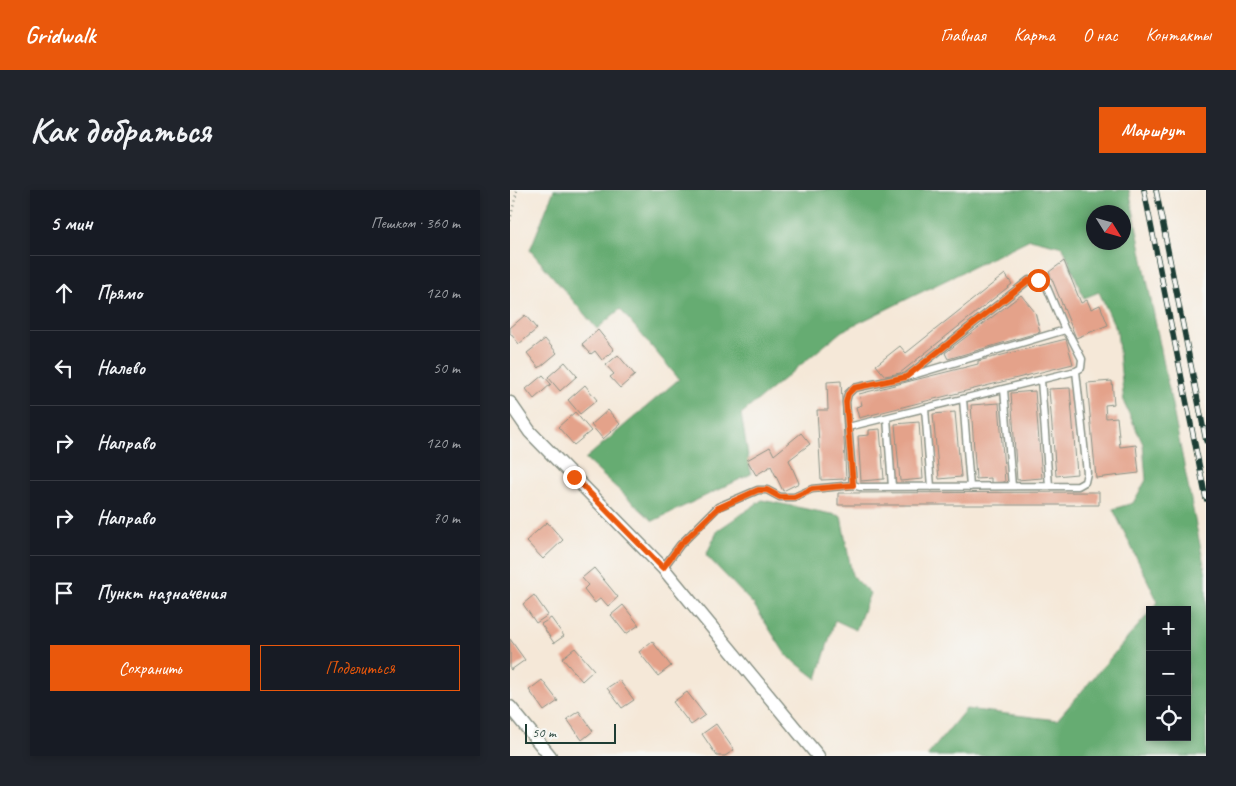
<!DOCTYPE html>
<html lang="ru">
<head>
<meta charset="utf-8">
<style>
  body { margin:0; font-family:Caveat,sans-serif; background:#20242c; color:#f1f3f6 }
  .controls { position:absolute; right:15px; bottom:15px; display:grid; overflow:hidden; border-radius:0px; box-shadow:0 2px 8px #0003 }
  .controls button { width:45px; height:45px; display:grid; place-items:center; padding:0; border:0; border-bottom:1px solid #363941; background:#171b24; color:#f1f3f6; font:25px sans-serif }
  .compass { position:absolute; left:576px; top:15px; width:45px; height:45px; border-radius:50%; background:#171b24; box-shadow:0 2px 8px #0003; rotate:127deg }
  .scale { position:absolute; left:15px; bottom:12px; width:91px; box-sizing:border-box; padding-left:5px; border:2px solid #1f3d34; border-top:0; font-size:14px; line-height:18px; white-space:nowrap; color:#1f3d34; -webkit-text-stroke:4px #f6f6f2; paint-order:stroke }
  .stop { position:absolute; width:15px; height:15px; margin:-11px; border:4px solid #ea580c; border-radius:50%; background:#fff }
  .stop.end { background:#ea580c; border-color:#fff; box-shadow:0 1px 5px #0008 }
  .list { margin:0; padding:0; list-style:none }
  h2 { display:flex; justify-content:space-between; align-items:center; height:65px; margin:0; padding:0 20px; font-size:21px }
  h2 small { font-size:16px; font-weight:400; color:#9ea1a6 }
  .list li { display:grid; grid-template-columns:32px 1fr auto; gap:15px; align-items:center; box-sizing:border-box; height:75px; padding:0 20px; border-top:1px solid #363941 }
  .list b { display:block; font-size:19px; white-space:nowrap }
  .list em { font-size:16px; font-style:normal; color:#9ea1a6 }
  .actions { display:flex; gap:10px; padding:15px 20px }
  .actions a { flex:1; padding:11px 0; border:1px solid #ea580c; border-radius:0px; text-align:center; font-size:18px; color:#ea580c }
  .actions .main { background:#ea580c; color:#fff }
  .icon { flex:none; width:28px; height:28px; fill:none; stroke:currentColor; stroke-width:2; stroke-linecap:round; stroke-linejoin:round }
  .map { position:relative; flex:none; width:696px; height:566px; overflow:hidden; border-radius:0px }
  header { display:flex; align-items:center; gap:30px; box-sizing:border-box; height:70px; padding:0 25px; background:#ea580c; color:#fff }
  header strong { font-size:24px }
  nav { display:flex; gap:28px; margin-inline-start:auto; font-size:18px }
  .intro { display:flex; align-items:center; justify-content:space-between; box-sizing:border-box; height:120px; padding:0 30px }
  h1 { margin:0; font-size:35px }
  .button { padding:12px 22px; border-radius:0px; background:#ea580c; color:#fff; font-size:18px; font-weight:700 }
  main { display:flex; gap:30px; padding:0 30px }
  aside { flex:1; background:#171b24; border-radius:0px; box-shadow:0 2px 8px #0003 }
  .map>svg:first-child { display:block }
</style>
</head>
<body>
<header>
<strong>Gridwalk</strong>
<nav><a>Главная</a><a>Карта</a><a>О нас</a><a>Контакты</a></nav>
</header>
<div class="intro"><h1>Как добраться</h1><a class="button">Маршрут</a></div>
<main>
<aside>
<h2>5 мин<small>Пешком · 360 m</small></h2>
<ul class="list">
<li><svg class="icon" aria-label="ahead" viewBox="0 0 24 24"><path d="M12 20V5M6 11l6-6 6 6"/></svg><div><b>Прямо</b></div><em>120 m</em></li>
<li><svg class="icon" aria-label="left" viewBox="0 0 24 24"><path d="M17 20v-9H6M10 6l-5 5 5 5"/></svg><div><b>Налево</b></div><em>50 m</em></li>
<li><svg class="icon" aria-label="right" viewBox="0 0 24 24"><path d="M7 20v-9h11M14 6l5 5-5 5"/></svg><div><b>Направо</b></div><em>120 m</em></li>
<li><svg class="icon" aria-label="right" viewBox="0 0 24 24"><path d="M7 20v-9h11M14 6l5 5-5 5"/></svg><div><b>Направо</b></div><em>70 m</em></li>
<li><svg class="icon" aria-label="arrive" viewBox="0 0 24 24"><path d="M6 21V4h12l-3 4 3 4H6"/></svg><div><b>Пункт назначения</b></div></li>
</ul>
<div class="actions"><a class="main">Сохранить</a><a>Поделиться</a></div>
</aside>
<div class="map">
<svg width="696" height="566" viewBox="0 0 696 566">
  <rect width="100%" height="100%" fill="#f6f6f2"/>
  <filter id="ink" filterUnits="userSpaceOnUse"><feTurbulence type="fractalNoise" baseFrequency=".02" numOctaves="2"/><feDisplacementMap in="SourceGraphic" scale="10" xChannelSelector="R" yChannelSelector="G"/><feConvolveMatrix kernelMatrix="1 2 1 2 8 2 1 2 1" color-interpolation-filters="sRGB"/></filter>
  <filter id="wash" filterUnits="userSpaceOnUse"><feTurbulence type="fractalNoise" baseFrequency=".0096" numOctaves="4" result="noise"/><feDisplacementMap in="SourceGraphic" scale="20" xChannelSelector="R" yChannelSelector="G"/><feGaussianBlur stdDeviation="1.12" result="paint"/><feColorMatrix in="noise" values="0 0 0 0 0 0 0 0 0 0 0 0 0 0 0 0 0 1.4 0 .05"/><feComposite in="paint" operator="in"/></filter>
  <g filter="url(#wash)">
    <rect width="100%" height="100%" fill="#f5e8d8"/>
    <path fill="#66ac72" stroke="#427453" fill-rule="evenodd" d="M44,0h575l77,385v181h-279l39,-47 91,11 93,-108v125h37v-127h-36l7,-8 -45,-93 20,-6 13,-23 -3,-36 -19,-41 -7,-72 -18,-39 -15,6 -21,-51 -33,-8 -188,92 -101,83 10,60 -98,47 -68,-62 94,-80 -59,-70 -23,20 -67,-79zM584,22h30v30h-30z
      M252,310l79,16 11,59 18,18 -14,37 -21,-10 -18,59 -31,-24 -32,-50 -48,-50 12,-25z"/>
    <g id="blocks">
      <path fill="#e4a28a" d="M554,71l17,42 6,-3 4,9 9,-4 8,20 -32,13 -27,-66z
        M495,84l7,10 -112,89 -15,3 -9,-11 24,-19 6,7z
        M511,105l14,17 5,20 -92,27 -3,-6z
        M15,125l12,14 -18,15 -9,-11v-5z
        M88,140l16,20 -12,10 -7,-9 -4,3 -9,-10z
        M35,149l12,14 -18,15 -12,-15z
        M556,149l7,25 -214,54 -3,-11 6,-2 -3,-11 119,-30v-3z
        M108,165l17,20 -15,13 -10,-11 4,-3 -8,-9z
        M55,172l12,14 -17,15 -12,-14z
        M33,185l8,9 -17,15 -8,-10z
        M331,191l5,98 -25,1 -4,-70h11l-1,-28z
        M602,191l2,23 -9,1 1,13 11,-1 3,30 16,-2 3,28 -43,5 -9,-95z
        M75,195l12,15 -17,14 -12,-14z
        M560,198l7,86 -21,2 -7,-87z
        M525,201l7,87 -25,2 -6,-87z
        M489,213l6,79 -14,1v-5l-15,1 -5,-74z
        M98,220l12,14 -17,15 -12,-14z
        M65,222l16,19 -17,14 -16,-18z
        M445,222l6,65 -22,2 -6,-65z
        M409,232l4,57 -23,2 -5,-57z
        M370,239l4,50 -23,2 -3,-45 11,-1v-5z
        M291,243l9,11 -21,16 10,23 -16,8 -12,-25 -15,9 -9,-15 23,-13 4,8z
        M589,302v13h-261v-12z
        M37,332l16,18 -20,19 -17,-18z
        M84,378l24,29 -10,9 -7,-8 -6,5 -11,-14 4,-4 -6,-7z
        M24,405l14,20 -12,8 -13,-19z
        M113,415l16,20 -13,9 -15,-19z
        M41,428l13,18 -10,7 -13,-19z
        M0,449l15,21 -14,10 -1,-1z
        M142,451l19,25 -13,10 -19,-24z
        M65,458l19,22 -12,11 -20,-23z
        M32,490l16,21 -14,10 -15,-21z
        M109,490l15,20 -12,8 -15,-20z
        M177,502l18,23 -14,10 -18,-23z
        M69,521l14,20 -11,9 -15,-21z
        M206,534l18,26 -9,6h-8l-15,-22z"/>
    </g>
  </g>
  <g filter="url(#ink)">
    <use href="#blocks" fill-opacity="0" stroke="#8a9286" stroke-width="1"/>
    <g fill="none" stroke-linecap="round" stroke-linejoin="round">
      <defs>
        <path id="service" d="M531,190l8,106
          M494,199l8,97
          M453,209l7,88
          M415,218l6,79
          M377,228l5,69
          M338,237l228,-56 5,-3 1,-9 -12,-23 -5,-6 -19,-45 -8,-5h-9l-123,97
          M343,295l-7,-83 2,-8 6,-6 52,-11 159,-47
          M153,378l17,-23 38,-38 40,-17h9l13,7h14l18,-8 41,-4 7,2 218,-1 7,-4 2,-9 -11,-102"/>
        <path id="minor" d="M0,213l20,29 133,136 155,188
          M0,517l40,49"/>
      </defs>
      <use href="#service" stroke="#8a9286" stroke-width="9"/>
      <use href="#minor" stroke="#8a9286" stroke-width="15"/>
      <path stroke="#8a9286" stroke-width="2.5" stroke-dasharray="1 4" stroke-linecap="butt" d="M0,31l7,-31"/>
      <use href="#service" stroke="#fff" stroke-width="6"/>
      <use href="#minor" stroke="#fff" stroke-width="12"/>
      <defs>
        <path id="rail" d="M634,0l62,309
          M646,0l50,251"/>
      </defs>
      <use href="#rail" stroke="#1f3d34" stroke-width="5.5"/>
      <use href="#rail" stroke="#f6f6f2" stroke-width="4" stroke-dasharray="11" stroke-linecap="butt"/>
    </g>
  </g>
  <g fill="none" stroke-linecap="round" stroke-linejoin="round" filter="url(#ink)">
    <path stroke="#ea580c" stroke-width="6" d="M64,287l89,91 17,-23 38,-37 40,-18h9l13,7h14l18,-8 41,-4 -7,-83 2,-8 6,-6 52,-11 123,-97h9"/>
  </g>
</svg>
<div class="controls">
<button>+</button>
<button>−</button>
<button><svg class="icon" aria-label="locate" viewBox="0 0 24 24"><circle cx="12" cy="12" r="6"/><path d="M12 2v4M12 18v4M2 12h4M18 12h4"/></svg></button>
</div>
<svg class="compass" viewBox="-18 -18 36 36"><path d="M0-13l5 13h-10z" fill="#e53935"/><path d="M0 13l5-13h-10z" fill="#9ea1a6"/></svg>
<div class="scale">50 m</div>
<div class="stop" style="left:528px;top:90px"></div>
<div class="stop end" style="left:64px;top:287px"></div>
</div>
</main>
</body>
</html>
